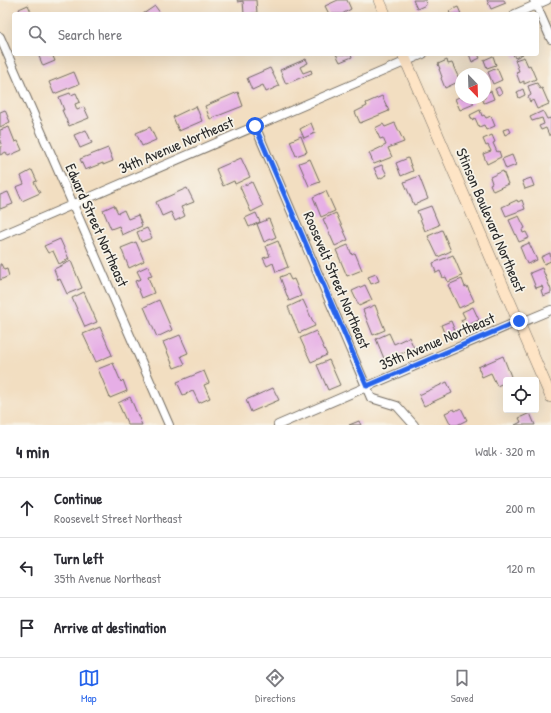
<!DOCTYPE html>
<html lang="en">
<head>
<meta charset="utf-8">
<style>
  body { margin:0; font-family:"Patrick Hand",sans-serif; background:#f7f7f7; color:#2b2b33 }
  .controls { position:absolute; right:12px; bottom:12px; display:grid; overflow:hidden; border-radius:4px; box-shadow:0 4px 16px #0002 }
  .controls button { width:36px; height:36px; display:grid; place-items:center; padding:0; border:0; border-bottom:1px solid #e1e1e2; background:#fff; color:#2b2b33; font:20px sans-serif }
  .compass { position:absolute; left:455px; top:68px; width:36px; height:36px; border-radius:50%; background:#fff; box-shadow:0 4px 16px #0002; rotate:157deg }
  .stop { position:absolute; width:12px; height:12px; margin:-9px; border:3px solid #2563eb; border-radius:50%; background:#fff }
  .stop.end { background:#2563eb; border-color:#fff; box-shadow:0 1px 4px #0008 }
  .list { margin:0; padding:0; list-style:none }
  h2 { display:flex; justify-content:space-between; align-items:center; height:52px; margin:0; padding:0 16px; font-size:17px }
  h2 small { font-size:13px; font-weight:400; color:#7c7c81 }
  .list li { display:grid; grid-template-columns:26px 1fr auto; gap:12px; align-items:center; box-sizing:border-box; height:60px; padding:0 16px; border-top:1px solid #e1e1e2 }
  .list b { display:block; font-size:15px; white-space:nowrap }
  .list p { margin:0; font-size:13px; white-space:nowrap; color:#7c7c81 }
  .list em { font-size:13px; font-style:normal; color:#7c7c81 }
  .icon { flex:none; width:22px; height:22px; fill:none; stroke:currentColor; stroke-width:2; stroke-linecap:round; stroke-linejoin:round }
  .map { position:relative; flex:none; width:551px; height:425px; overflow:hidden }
  .search { position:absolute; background:#fff; box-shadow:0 4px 16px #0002; left:12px; right:12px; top:12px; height:44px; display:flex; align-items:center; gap:10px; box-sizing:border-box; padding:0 14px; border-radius:4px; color:#7c7c81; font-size:15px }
  .sheet { height:232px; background:#fff }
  nav { display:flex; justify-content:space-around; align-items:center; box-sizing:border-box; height:56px; border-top:1px solid #e1e1e2; background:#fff; font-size:11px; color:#7c7c81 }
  nav a { display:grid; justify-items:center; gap:2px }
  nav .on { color:#2563eb }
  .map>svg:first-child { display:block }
</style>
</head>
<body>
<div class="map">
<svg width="551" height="425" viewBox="0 0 551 425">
  <rect width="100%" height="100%" fill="#f7f3e8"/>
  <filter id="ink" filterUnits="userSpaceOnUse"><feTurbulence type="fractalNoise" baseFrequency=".025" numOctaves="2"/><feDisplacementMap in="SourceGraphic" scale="8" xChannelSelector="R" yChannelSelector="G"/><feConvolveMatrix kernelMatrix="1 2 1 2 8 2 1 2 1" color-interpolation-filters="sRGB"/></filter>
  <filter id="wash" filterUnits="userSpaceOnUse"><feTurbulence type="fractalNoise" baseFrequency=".012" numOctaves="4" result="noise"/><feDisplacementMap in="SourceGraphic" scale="16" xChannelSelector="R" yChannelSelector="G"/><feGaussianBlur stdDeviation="0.9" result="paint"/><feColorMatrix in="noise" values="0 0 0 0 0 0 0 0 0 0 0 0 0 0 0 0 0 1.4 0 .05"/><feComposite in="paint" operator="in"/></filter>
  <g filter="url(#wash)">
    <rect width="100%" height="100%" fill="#f2dec1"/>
    <g id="blocks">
      <path fill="#e6aee6" d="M237,0h19l1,13 -13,1 -1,-13 -5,1z
        M338,0h9l4,9 -9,5h-13l-4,-8z
        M413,0h12l1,5 -9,4z
        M487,0h17l2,3 -15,6z
        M28,5l4,9h-11l-2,-5z
        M155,6l6,8h-18z
        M458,7l3,7h-11l-1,-3z
        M38,54h14l3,7 -12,5z
        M336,54h15l1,3 -12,5z
        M469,54h9l2,4 -8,4z
        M513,54h10l-8,4z
        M493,56l3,9 -9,3 -3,-8z
        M524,57l4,9 2,-1 6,14 -12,5v-3l-4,2 -4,-11 3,-1 -4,-11z
        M306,59l2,4 -8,4 3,6 8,-3 1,3 -26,11 -6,-14z
        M447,60l1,4 4,-1 8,18 -15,7 -4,-10 1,-1 -3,-8h1l-2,-5z
        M270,68l9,18 -13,6 -3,-7 -11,5 -5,-12z
        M497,68l5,12 -9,4 -5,-12z
        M74,72l5,12 -25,10 -5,-12z
        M537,83l3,6 2,-1 7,16 -12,5 -4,-9 -3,2 -2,-5 3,-2 -3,-9z
        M499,87l3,6 -4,2 -3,-6z
        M523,89l2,6 -6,3 -2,-6z
        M491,91l3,8 -10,4 -2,-5h3v-5z
        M238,92l5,14 -33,13 -5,-13z
        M70,93l1,2 5,-2 4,9 -5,2 2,6 7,-3 5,11 -20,8 -7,-16h2l-5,-13z
        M382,96l7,15 -29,12 -5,-11 12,-6 -1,-3z
        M461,96v2h10l3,6 -14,6 -5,-11z
        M196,106l6,15 -23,10 -6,-14z
        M5,110l5,12 -10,5v-15z
        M480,110l2,6 2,-1 2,3 5,-2 4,10 -9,4 -2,-5 -5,2 -4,-9 -3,2 -2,-5z
        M543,111l4,8 4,-1v17h-2l-3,-7 -5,2 -2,-4 5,-2 -2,-6 -10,3 -2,-4z
        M311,123l4,10 -11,5 -4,-9z
        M395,123l9,19 -16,6 4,9 -18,7 -5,-11 17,-8 -3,-7 -3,1 -5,-11 8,-4 2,3z
        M9,127l6,15 3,-1 4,9 -14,6 -2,-4 -6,3v-7l2,-1 -2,-6v-11z
        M150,127l6,13 -14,6 -6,-13z
        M509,128l2,4 -6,3 -2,-5z
        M86,130l6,13 -12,5 -6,-13z
        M492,135l3,7 -2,1 4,9 2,-1 2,6 -14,7 -4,-10 8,-3 -3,-6 -2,1 -3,-7z
        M301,136l6,16 -11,4 -6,-15z
        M108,148l5,13 -10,4v-2l-18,7 -5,-11z
        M512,155l4,10 -10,4 -4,-10z
        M241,158l9,19 -15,7 -1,-3 -11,5 -7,-17z
        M408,158l5,13 -12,5 -5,-13z
        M310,159l10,23 -11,4 -10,-23z
        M382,165l5,10 -8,4 -5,-11z
        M32,170l5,11 -3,1 6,11 -18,8 -6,-14 8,-3 -3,-8z
        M503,171l5,13 -15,7 -3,-7 2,-1 -2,-6z
        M419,176l9,23 -14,6 -10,-23z
        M531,178l3,8 -9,3 -3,-8z
        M252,182l11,24 -12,6 -11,-25z
        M187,188l7,14 -13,5 4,9 -10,5 -4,-9 -9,4 -6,-14z
        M326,191l9,20 -14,6 -8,-20z
        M8,192l5,12 -13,5v-14z
        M517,200l1,2 4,-2 3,9 -19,7 -4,-9z
        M114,205l4,8 6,-3 4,9 10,-4 4,11 -20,9 -3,-9 -8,3 -8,-19z
        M431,206l8,19 -14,6 -8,-20z
        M256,213l4,9 -11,5 -4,-9z
        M336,213l12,27 -13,6 -12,-27z
        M519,216l6,12 -3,2 1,3 3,-1 3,6 -10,4 -10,-22z
        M269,219l7,18 -12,5 -7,-18z
        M147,228l5,10 -11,4 -4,-10z
        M442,230l9,21 -13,6 -10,-21z
        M60,239l9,20 -10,5 -6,-13 -5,2 -4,-7z
        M278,241l10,26 -12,5 -3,-9 -6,3 -4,-8 7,-2 -4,-10z
        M136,242l8,19 -15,7 -8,-20z
        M529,243l8,17 -10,4 -7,-17z
        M348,245l4,10 3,-2 7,17 -15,6 -11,-26z
        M550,253l1,8 -7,3 -3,-7z
        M453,255l9,21 -14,6 -2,-5 -3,1 -3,-7 -4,2 -3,-10z
        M71,261l11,27 -15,6 -7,-15 -2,1 -4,-11z
        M0,264h1l3,6 3,-1 2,7 -9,4z
        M148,266l4,10 -4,1 6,16 -12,5 -7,-17 6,-2 -4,-8z
        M542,268l9,22v3l-8,3 -2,-6 2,-1 -1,-3 -6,2 -6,-15z
        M288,274l3,6 3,-1 7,17 -12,5 -9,-24z
        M376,274l3,7 -8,3 -3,-7z
        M462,279l3,8 2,-1 7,15 -15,7 -11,-23z
        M365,285l7,15 -13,6 -7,-15z
        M84,292l13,30 -12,5 -13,-29z
        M159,300l13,30 -15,7 -13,-30z
        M303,300l12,26 -16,7 -11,-26z
        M375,305l10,25 -12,5 -10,-25z
        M473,307l6,13 -15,7 -3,-7 4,-2 -3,-6z
        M451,321l4,10 -10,4 -4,-10z
        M100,327l12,28 -16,7 -13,-28z
        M316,331l11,24 -16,7 -11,-24z
        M389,333l5,11 15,-7 5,11 -29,13 -9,-22z
        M180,335l8,18 -7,3 4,8 -11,4 -11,-26z
        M503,356l9,23 -6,1v2l-9,4 -6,-13 -9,4 -4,-10z
        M329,360l11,25 -12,5 -11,-25z
        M113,363l8,19 2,-2 4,11 -17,7 -12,-29z
        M204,371l5,12 -5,2 6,13 -11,5 -6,-12 -10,4 -6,-13z
        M447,382l5,11 -28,13 -5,-11z
        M273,388l6,12 -28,12 -5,-12z
        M130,397l12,28h-14l-10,-22z
        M461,408l6,12 -10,5h-6l-6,-12 9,-4 1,2z
        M530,413l5,12h-20l6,-3 -2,-4z
        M359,421l2,4h-12z"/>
    </g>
  </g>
  <g filter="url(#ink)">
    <use href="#blocks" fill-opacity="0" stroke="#716a60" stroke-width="1"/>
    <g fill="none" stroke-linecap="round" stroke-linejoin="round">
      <defs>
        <path id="street" d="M534,0l17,39
          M515,14l32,-14
          M0,37l169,388
          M255,126l116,272 26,8 17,19
          M0,236l423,-182
          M520,323l31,-13
          M278,425l241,-104"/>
        <path id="secondary" d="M379,0l6,14
          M403,54l148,343"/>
      </defs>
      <use href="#street" stroke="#716a60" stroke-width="10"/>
      <use href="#secondary" stroke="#716a60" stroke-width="12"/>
      <use href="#street" stroke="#fff" stroke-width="8"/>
      <use href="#secondary" stroke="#fee4c5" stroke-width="11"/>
    </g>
  </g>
  <g fill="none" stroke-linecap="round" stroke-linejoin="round" filter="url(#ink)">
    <path stroke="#2563eb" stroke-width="5" d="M255,126l112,260 152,-65"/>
  </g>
  <g text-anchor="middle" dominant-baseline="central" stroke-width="3.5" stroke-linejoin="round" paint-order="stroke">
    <g font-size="15" fill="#2b2b2b" stroke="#f7f3e8">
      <text transform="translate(176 145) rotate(-23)">34th Avenue Northeast</text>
      <text transform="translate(491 220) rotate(67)">Stinson Boulevard Northeast</text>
      <text transform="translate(97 225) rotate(66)">Edward Street Northeast</text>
      <text transform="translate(337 280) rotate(67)">Roosevelt Street Northeast</text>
      <text transform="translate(437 341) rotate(-23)">35th Avenue Northeast</text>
    </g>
  </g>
</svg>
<div class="controls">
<button><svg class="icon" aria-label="locate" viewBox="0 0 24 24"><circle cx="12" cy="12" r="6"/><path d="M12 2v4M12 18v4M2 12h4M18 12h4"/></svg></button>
</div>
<svg class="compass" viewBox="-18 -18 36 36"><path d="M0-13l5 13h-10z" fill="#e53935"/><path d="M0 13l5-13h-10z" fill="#7c7c81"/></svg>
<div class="stop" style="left:255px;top:126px"></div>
<div class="stop end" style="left:519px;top:321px"></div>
<div class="search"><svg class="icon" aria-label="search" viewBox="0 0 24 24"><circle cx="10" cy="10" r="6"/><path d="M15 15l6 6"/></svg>Search here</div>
</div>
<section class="sheet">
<h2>4 min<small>Walk · 320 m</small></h2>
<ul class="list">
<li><svg class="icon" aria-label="ahead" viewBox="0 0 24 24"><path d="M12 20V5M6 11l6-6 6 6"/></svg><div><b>Continue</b><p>Roosevelt Street Northeast</p></div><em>200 m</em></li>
<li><svg class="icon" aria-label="left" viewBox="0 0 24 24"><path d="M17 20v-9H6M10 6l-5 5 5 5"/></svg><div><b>Turn left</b><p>35th Avenue Northeast</p></div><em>120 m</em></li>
<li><svg class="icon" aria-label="arrive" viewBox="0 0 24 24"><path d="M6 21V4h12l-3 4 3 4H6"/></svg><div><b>Arrive at destination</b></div></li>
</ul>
</section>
<nav>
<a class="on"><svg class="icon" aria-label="map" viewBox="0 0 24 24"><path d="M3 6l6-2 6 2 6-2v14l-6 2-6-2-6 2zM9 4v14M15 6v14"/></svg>Map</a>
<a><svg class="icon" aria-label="directions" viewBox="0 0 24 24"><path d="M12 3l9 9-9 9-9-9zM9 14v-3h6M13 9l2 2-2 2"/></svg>Directions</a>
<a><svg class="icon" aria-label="saved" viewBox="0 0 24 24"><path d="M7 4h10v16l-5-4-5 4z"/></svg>Saved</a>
</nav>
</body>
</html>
